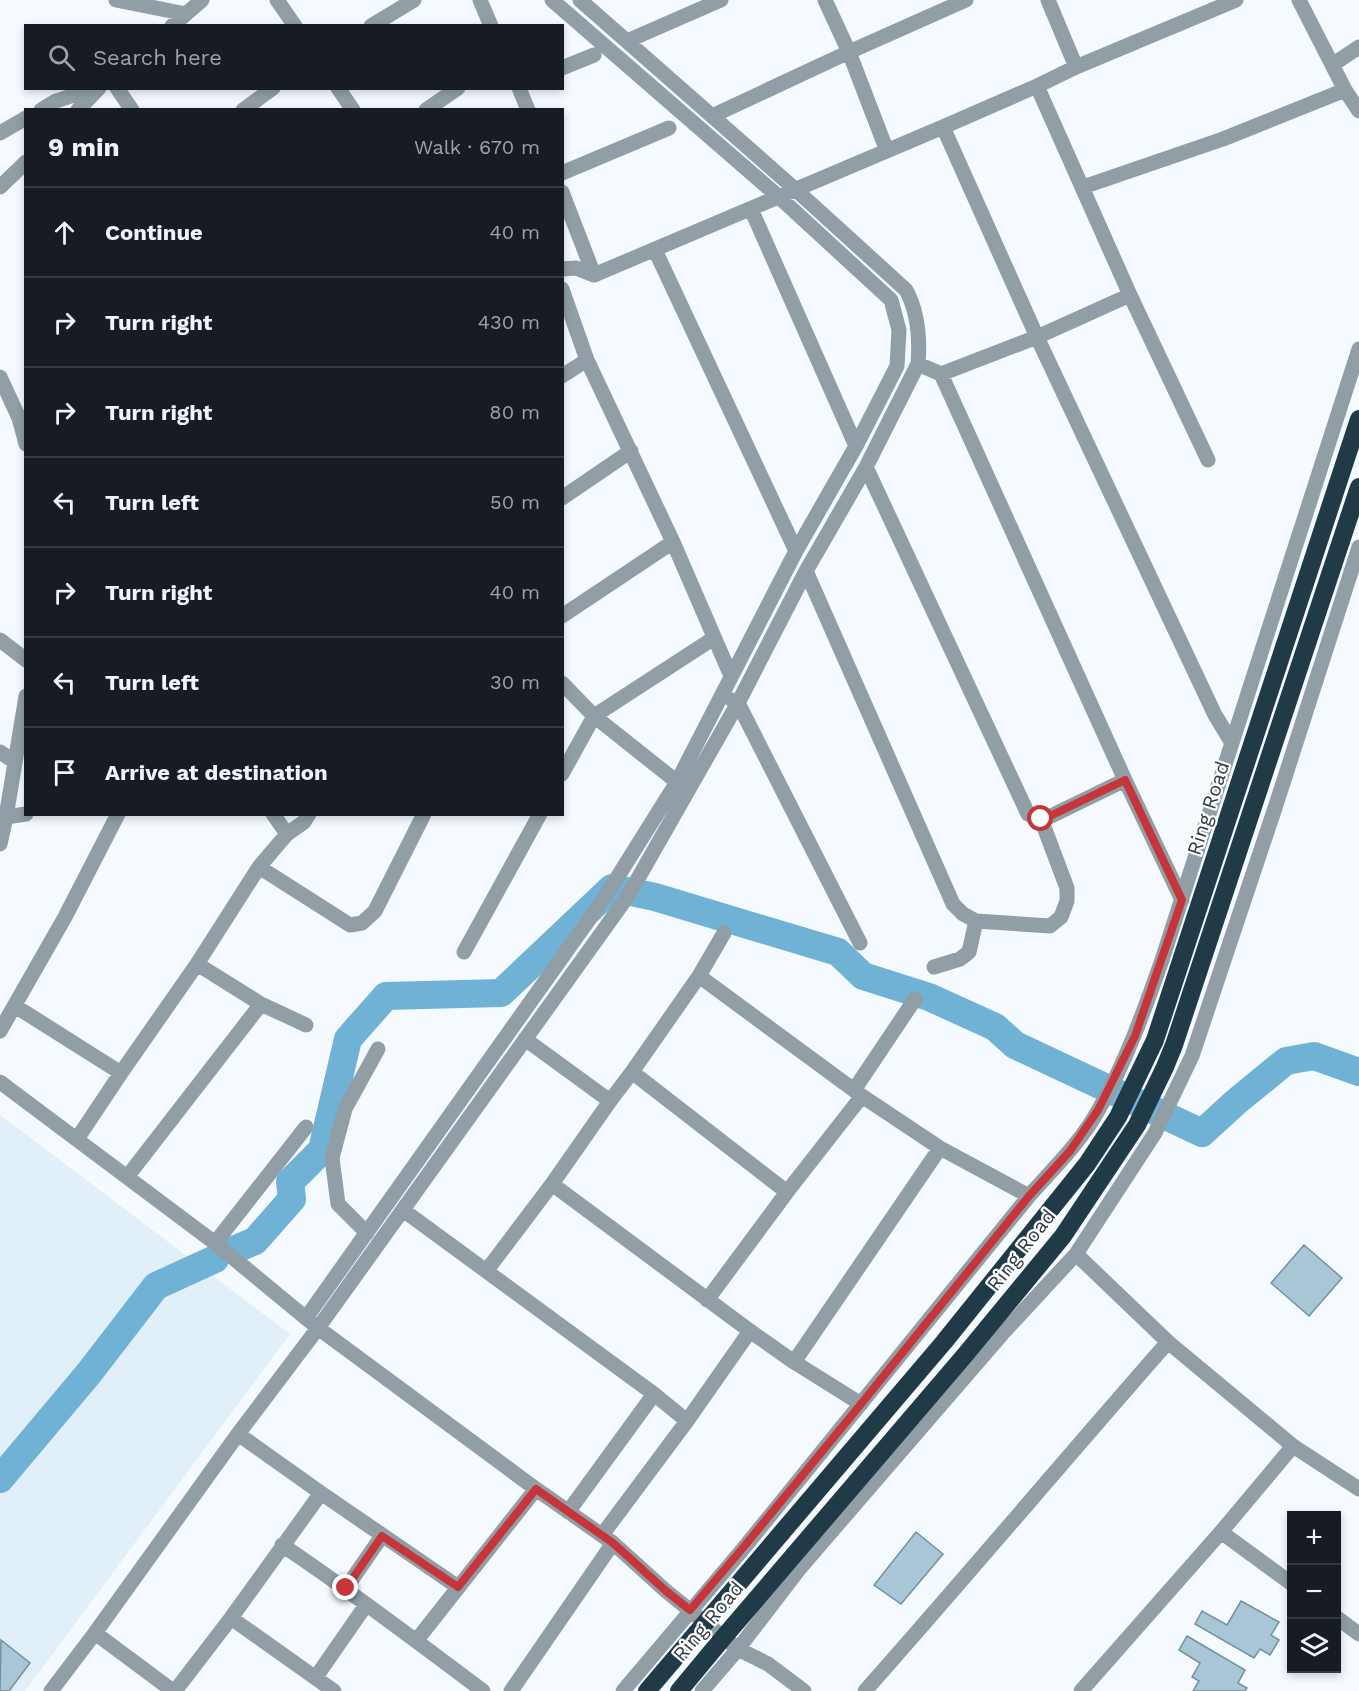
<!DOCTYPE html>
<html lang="en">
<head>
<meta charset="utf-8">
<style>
  body { margin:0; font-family:"Work Sans",sans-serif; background:#20242c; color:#f1f3f6 }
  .controls { position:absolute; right:18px; bottom:18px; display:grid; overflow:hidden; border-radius:0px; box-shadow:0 3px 9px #0003 }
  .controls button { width:54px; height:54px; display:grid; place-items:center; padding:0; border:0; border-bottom:2px solid #363941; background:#171b24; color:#f1f3f6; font:30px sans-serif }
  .stop { position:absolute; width:18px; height:18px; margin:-14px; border:4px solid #c5353a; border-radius:50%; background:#fff }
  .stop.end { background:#c5353a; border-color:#fff; box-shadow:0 2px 6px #0008 }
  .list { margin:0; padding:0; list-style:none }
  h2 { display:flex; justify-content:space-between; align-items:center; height:78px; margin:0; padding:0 24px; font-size:26px }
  h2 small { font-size:20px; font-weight:400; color:#9ea1a6 }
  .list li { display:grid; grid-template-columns:39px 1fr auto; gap:18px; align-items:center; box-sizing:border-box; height:90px; padding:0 24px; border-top:2px solid #363941 }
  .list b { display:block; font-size:22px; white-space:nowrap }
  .list em { font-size:20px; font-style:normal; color:#9ea1a6 }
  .icon { flex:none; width:33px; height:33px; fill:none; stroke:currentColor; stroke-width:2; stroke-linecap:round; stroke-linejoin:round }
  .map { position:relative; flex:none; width:1359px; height:1691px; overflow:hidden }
  .search { position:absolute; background:#171b24; box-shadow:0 3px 9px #0003; left:24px; top:24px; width:540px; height:66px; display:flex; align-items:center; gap:15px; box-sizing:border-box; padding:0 21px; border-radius:0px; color:#9ea1a6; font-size:22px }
  .panel { position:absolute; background:#171b24; box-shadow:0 3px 9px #0003; left:24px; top:108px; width:540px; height:708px; border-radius:0px }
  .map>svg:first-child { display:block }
</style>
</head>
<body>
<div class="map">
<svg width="1359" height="1691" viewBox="0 0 1359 1691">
  <rect width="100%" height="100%" fill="#f4fafe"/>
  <path fill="#e0eff8" d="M0,1115l290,219 -265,357h-25z"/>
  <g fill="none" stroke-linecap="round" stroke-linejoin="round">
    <path stroke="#6fb2d6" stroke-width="28" d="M236,1249l19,-8 37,-42 -2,-17 32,-32 26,-111 38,-43 115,-3 111,-105 43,9 183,55 25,24 66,21 66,30 20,18 187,88 35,-32 49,-40 28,-5 45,16
      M0,1479l89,-106 67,-87 59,-27"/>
  </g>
  <path fill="#a9c6d7" stroke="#7490a0" stroke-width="1.5" d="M1304,1245l38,33 -33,38 -38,-33z
    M916,1532l27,22 -42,50 -27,-19z
    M1241,1601l38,21 -8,13 8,5 -9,15 -10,-6 -6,9 -59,-34 7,-13 25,14z
    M1187,1636l58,34 -7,13 9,5 -2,3h-52l6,-10 -7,-4 8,-14 -21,-13z
    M1,1640l29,23 -21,28h-9z"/>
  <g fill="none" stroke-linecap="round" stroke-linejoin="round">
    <path stroke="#919ea5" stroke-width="15" d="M116,0l70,14
      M277,0l18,26
      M480,0l11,26
      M825,0l24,52 38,99
      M1048,0l28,67
      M1299,0l46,90 14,21
      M172,26l30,-26
      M371,26l43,-26
      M627,41l94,-41
      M1332,65l27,-18
      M562,68l32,-13
      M1037,86l93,209 78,165
      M117,88l15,22
      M338,88l15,22
      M519,88l9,22
      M41,110l15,-9 39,-13
      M78,110l21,-22
      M243,110l30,-22
      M426,110l32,-22
      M712,116l137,-64 117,-52
      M943,127l94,210 178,378 17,28
      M0,133l26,-15
      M562,173l107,-45
      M0,187l26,-25
      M1083,187l140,-48 122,-49
      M562,192l32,83
      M751,209l105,237
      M655,250l141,301
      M562,269l14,-1 18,7 349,-148 94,-41 39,-19 160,-67
      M562,289l25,71 86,182 58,134
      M918,364l23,10 184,406 57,120
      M941,374l96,-37 93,-42
      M562,376l25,-16
      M0,377l19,41 7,26
      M866,467l162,347 13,5 8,-2 76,-37
      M562,498l69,-47
      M806,571l147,333 10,10 13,7 74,5 11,-9 6,-16v-13l-26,-69
      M562,616l111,-74
      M0,640l26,20
      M562,683l32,33 83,66
      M732,700l6,3 122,240
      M0,752l15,10
      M562,774l32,-58 120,-78
      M273,814l14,20
      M6,817l20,-3
      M0,844l6,-27 20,-121
      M259,867l91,58 12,-2 13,-12 49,-97
      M464,952l76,-138
      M197,964l64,40 45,21
      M934,967l26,-8 9,-7 7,-31
      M699,976l163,120 78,52 89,48
      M15,1006l106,67
      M0,1031l65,-114 53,-103
      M525,1039l85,62
      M632,1072l155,120
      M0,1082l215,161 103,85 218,161 77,54 53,48 72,58 30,15 36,27
      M854,1090l61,-91
      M77,1139l44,-66 76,-109 62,-97 28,-33 17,-12 5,-8
      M127,1177l134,-173
      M552,1184l198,147 44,31 67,42
      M403,1210l251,184 33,27
      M367,1233l-29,-29 -6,-46 13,-49 33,-60
      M215,1243l91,-116
      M1076,1254l92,88 125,104 66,43
      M487,1270l65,-86 58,-83 22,-29 67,-96 25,-43
      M707,1300l80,-108 75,-96
      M306,1318l299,-421 72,-115 119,-231 60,-105 41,-80 2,-36 -8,-30 -112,-103 -227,-197
      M794,1362l146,-214
      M238,1434l83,59 137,94
      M568,1512l86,-118
      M1221,1532l71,52
      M602,1535l85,-114 63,-90
      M282,1545c69,46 134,96 201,146
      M346,1588l36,-52
      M1336,1617l23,17
      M231,1618l103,73
      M95,1633l78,58
      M416,1641l120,-152
      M316,1677l50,-72
      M51,1691l44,-58 143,-199 80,-106 310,-432 110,-193 68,-132 60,-104 52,-103c2,-25 0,-52 -12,-74l-110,-100 -216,-190
      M175,1691l56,-73 90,-125
      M511,1691l102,-148
      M623,1691l120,-142 286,-353c25,-28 52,-54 70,-87 27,-47 45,-98 63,-149l197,-611
      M702,1691l36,-42 62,-81 202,-234 74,-80 79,-121 37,-77 83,-248 84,-261
      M865,1691c102,-115 201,-233 303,-349
      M1081,1691l140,-159 72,-86"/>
    <path stroke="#203a48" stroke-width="18" d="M647,1691l297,-349 143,-178 31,-47 37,-77 204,-621
      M679,1691l44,-53 242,-283 98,-119 74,-111 28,-58 9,-22 185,-558"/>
  </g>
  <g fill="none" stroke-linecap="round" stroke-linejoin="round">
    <path stroke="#c5353a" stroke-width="8" d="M346,1588l36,-52 76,51 78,-98 77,54 53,48 24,19 52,-61 119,-145 168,-208 41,-45 28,-41 37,-74 47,-136 -57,-120 -77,37 -7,2"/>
  </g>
  <g text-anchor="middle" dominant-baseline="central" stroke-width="4.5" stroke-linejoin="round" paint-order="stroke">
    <g font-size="20" fill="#313d44" stroke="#fff">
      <text transform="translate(1208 808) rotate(-72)">Ring Road</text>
      <text transform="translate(1021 1250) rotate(-52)">Ring Road</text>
      <text transform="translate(708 1621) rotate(-50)">Ring Road</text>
    </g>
  </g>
</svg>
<div class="controls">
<button>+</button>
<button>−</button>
<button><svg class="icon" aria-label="layers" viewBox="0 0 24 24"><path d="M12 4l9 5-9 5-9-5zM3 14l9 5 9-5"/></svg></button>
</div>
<div class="stop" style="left:1041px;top:819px"></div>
<div class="stop end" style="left:346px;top:1588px"></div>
<div class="search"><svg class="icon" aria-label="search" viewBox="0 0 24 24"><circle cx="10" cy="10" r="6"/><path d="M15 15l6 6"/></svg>Search here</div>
<section class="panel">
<h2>9 min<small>Walk · 670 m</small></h2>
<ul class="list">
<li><svg class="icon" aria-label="ahead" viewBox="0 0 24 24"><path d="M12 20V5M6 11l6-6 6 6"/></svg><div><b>Continue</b></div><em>40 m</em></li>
<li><svg class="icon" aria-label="right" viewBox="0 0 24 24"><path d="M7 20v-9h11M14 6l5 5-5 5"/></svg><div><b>Turn right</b></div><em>430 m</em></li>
<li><svg class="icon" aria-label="right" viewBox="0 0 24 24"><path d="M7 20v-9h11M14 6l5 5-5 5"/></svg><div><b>Turn right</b></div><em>80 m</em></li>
<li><svg class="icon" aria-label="left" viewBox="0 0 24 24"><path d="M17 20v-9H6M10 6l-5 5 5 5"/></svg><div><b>Turn left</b></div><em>50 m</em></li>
<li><svg class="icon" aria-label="right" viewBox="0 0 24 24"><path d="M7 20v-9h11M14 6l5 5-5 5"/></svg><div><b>Turn right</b></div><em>40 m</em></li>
<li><svg class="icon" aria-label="left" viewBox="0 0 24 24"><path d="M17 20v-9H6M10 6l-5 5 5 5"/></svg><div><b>Turn left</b></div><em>30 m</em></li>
<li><svg class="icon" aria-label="arrive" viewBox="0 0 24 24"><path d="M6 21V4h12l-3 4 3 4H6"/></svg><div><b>Arrive at destination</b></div></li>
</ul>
</section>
</div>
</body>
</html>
